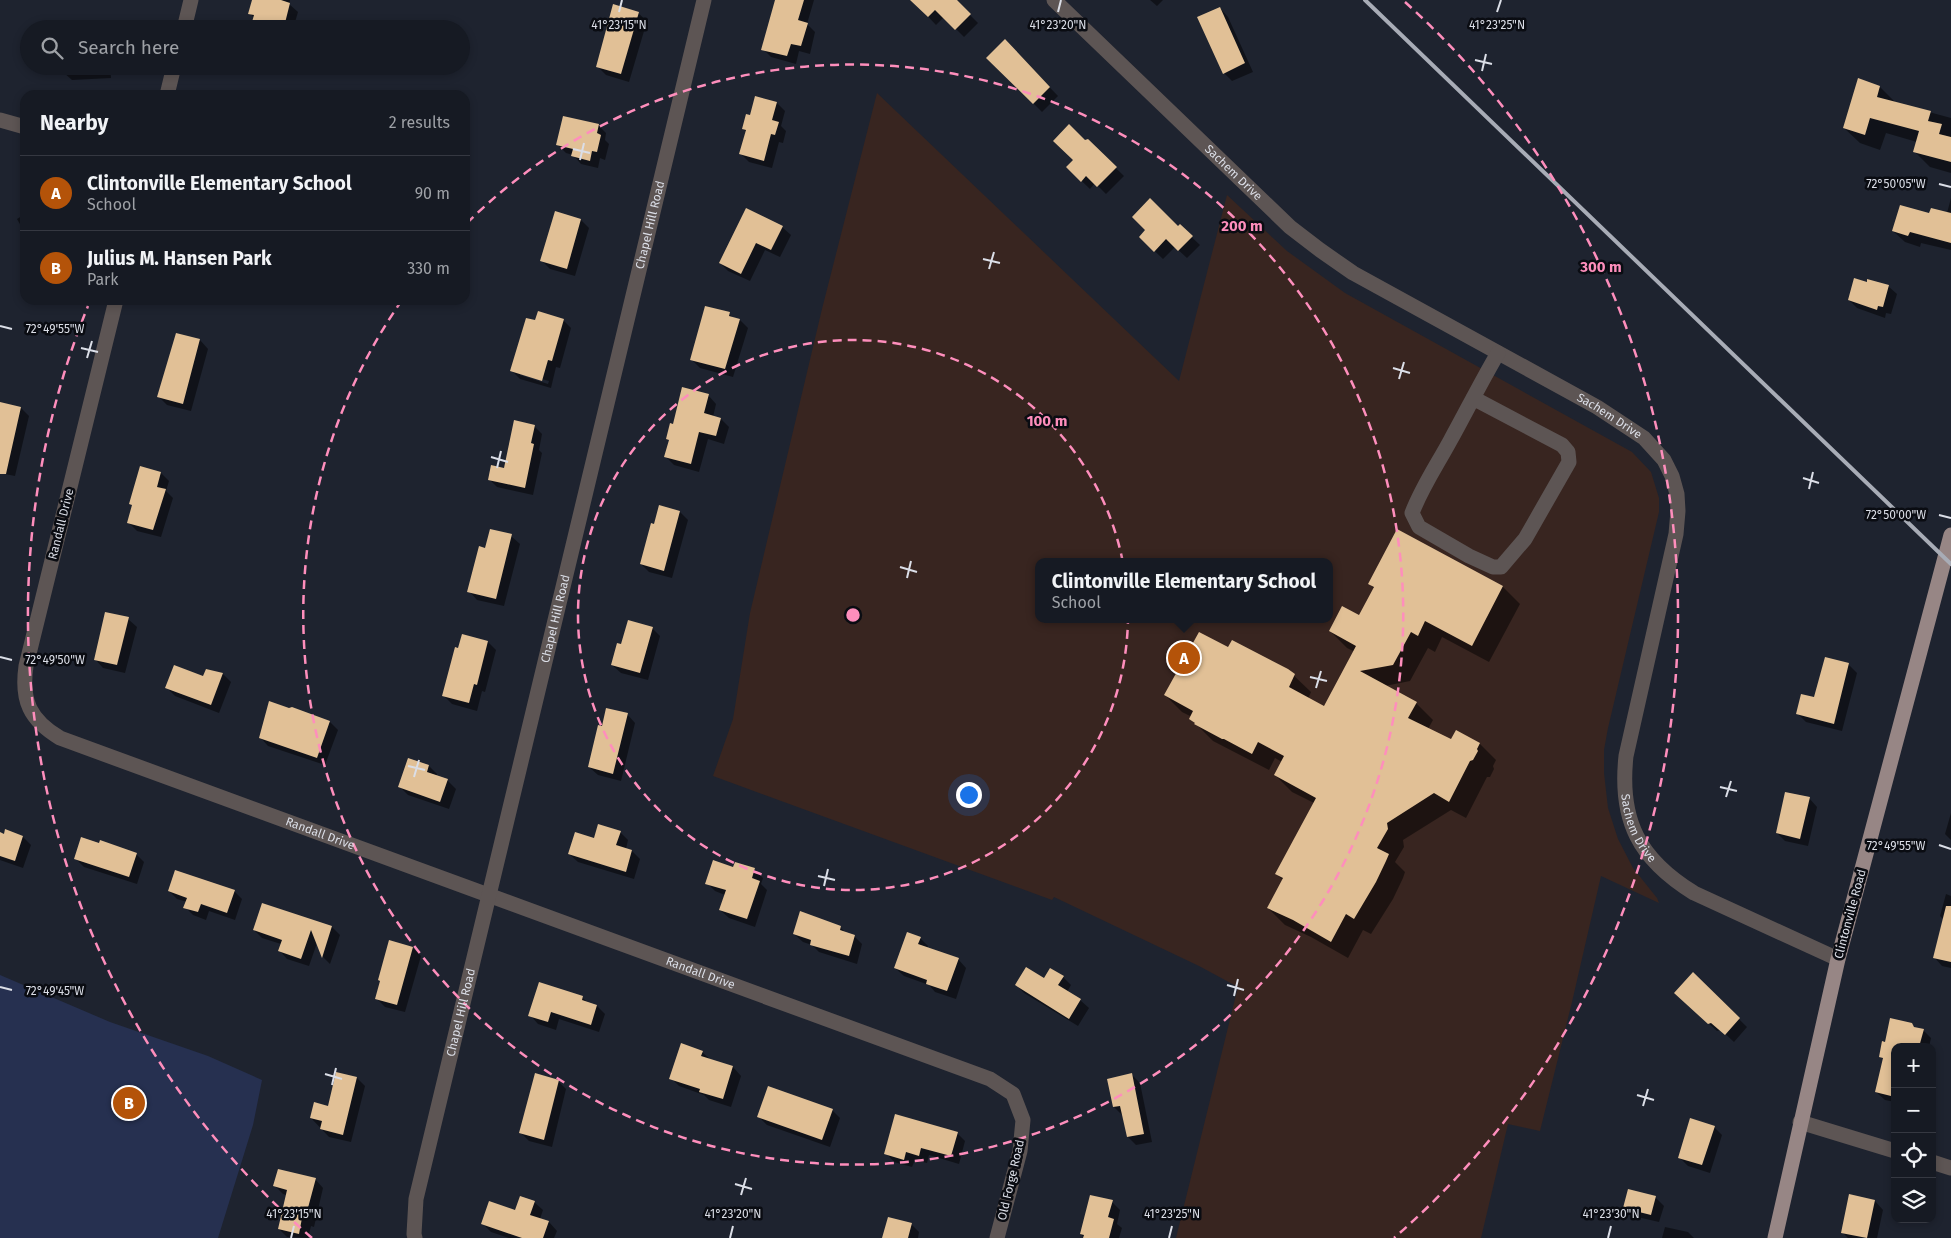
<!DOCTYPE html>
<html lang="en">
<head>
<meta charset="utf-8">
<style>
  body { margin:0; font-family:"Fira Sans",sans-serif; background:#1f232b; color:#f1f3f6 }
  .controls { position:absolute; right:15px; bottom:15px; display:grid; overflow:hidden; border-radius:10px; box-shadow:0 2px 8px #0003 }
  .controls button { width:45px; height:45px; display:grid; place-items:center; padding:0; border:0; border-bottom:1px solid #353841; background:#161a23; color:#f1f3f6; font:25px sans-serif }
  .you { position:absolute; left:968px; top:794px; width:18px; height:18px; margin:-12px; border:4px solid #fff; border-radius:50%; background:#1a73e8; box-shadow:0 0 0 8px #1a73e833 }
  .badge { display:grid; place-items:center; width:32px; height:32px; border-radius:50%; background:#b45309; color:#fff; font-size:16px; font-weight:700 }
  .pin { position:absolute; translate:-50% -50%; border:2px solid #fff; box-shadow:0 1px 5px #0006 }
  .popup { position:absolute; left:1035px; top:558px; width:298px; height:65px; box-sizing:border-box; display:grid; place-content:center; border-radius:10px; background:#161a23; filter:drop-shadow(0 1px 4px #0005); font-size:16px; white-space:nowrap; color:#9ea1a6 }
  .popup b { font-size:19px; color:#f1f3f6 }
  .popup::after { content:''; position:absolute; left:50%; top:100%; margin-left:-10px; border:10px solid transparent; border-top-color:#161a23 }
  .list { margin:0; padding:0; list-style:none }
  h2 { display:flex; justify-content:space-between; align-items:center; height:65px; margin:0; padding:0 20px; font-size:21px }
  h2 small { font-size:16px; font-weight:400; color:#9ea1a6 }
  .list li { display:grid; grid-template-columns:32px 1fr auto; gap:15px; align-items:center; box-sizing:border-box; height:75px; padding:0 20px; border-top:1px solid #353841 }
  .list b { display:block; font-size:19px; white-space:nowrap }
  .list p { margin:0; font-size:16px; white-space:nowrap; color:#9ea1a6 }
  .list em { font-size:16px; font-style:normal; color:#9ea1a6 }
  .icon { flex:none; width:28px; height:28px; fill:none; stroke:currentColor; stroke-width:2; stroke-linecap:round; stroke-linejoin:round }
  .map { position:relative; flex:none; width:1951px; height:1238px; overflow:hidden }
  .search { position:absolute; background:#161a23; box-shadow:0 2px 8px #0003; left:20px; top:20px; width:450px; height:55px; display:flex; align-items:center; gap:12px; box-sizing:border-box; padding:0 18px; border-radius:28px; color:#9ea1a6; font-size:19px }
  .panel { position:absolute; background:#161a23; box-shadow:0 2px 8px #0003; left:20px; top:90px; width:450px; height:215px; border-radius:15px }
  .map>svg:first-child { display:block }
</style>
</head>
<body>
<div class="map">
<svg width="1951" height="1238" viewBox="0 0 1951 1238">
  <rect width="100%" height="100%" fill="#1e232f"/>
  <path fill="#382520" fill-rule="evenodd" d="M877,93l302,288 48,-186 60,56 58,42 287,159 19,20 8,26v14l-51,216 -4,22v23l4,35 10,31 15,29 24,30 2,5 -58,-27 -29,126 -32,129 -32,-7 -27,114h-305l62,-251 -39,-21 -145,-69 -2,3 -339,-124 20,-57 17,-106 72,-304zM1039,562h290v57h-290z"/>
  <path fill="#263050" d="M0,975l110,47 98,34 54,24 -9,45 -35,113h-218z"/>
  <path fill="#0007" fill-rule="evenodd" d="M254,0h36l-1,4 9,8 -5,17h-42l3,-11 -4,-5z
    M776,0h38l-7,24 8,8 -5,22 -11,-3 -3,13 -25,-7 -8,-8z
    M918,0h37l23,23 -14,14 -20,-20 -8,8 -21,-22z
    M1150,0h13l-6,6z
    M1220,8l8,9 25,55 -21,9 -8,-8z
    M638,13l9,8 -18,61 -23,-7 -8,-8z
    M1005,41l53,55 -16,16 -54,-54z
    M63,66h47l1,12 -39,2 -9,-8z
    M1880,87l16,16 55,15v55l-21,-6 -15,-15 2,-10 -31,-9 -6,17 -20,-7 -16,-15z
    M236,90l16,5h-17z
    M777,103l8,8 -4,15 5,5 -3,12 -4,-1 -7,26 -23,-6 -8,-8 6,-22 -4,-3 8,-13z
    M598,125l8,8 -1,7 4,4 -4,16 -5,-2 -2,10 -17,-4 -8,-9 -7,-2 -8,-8z
    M1085,141h3l36,35 -18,18 -11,-11 -5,6 -23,-22 7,-7z
    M1951,198v52l-30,-7 -1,4 -15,-5 -12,-11 37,-16 17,-2z
    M555,213l26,7 8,8 -14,48 -25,-7 -8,-8z
    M25,214v19l-8,-14z
    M1180,226l20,19 -13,13 -12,-11 -12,12 -23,-22z
    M782,227l9,8 -11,22 -15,-7 -15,31 -22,-10 -8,-8z
    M1867,283l21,3 9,8 -6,20 -5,-1 -1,5 -28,-10 -8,-8z
    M729,314l4,4 7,2 8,8 -15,49 -33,-9 -8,-8z
    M563,320l8,8 -11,40 -4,-1 -5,21 -31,-9 -8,-8 24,-49zM520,373l29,8 -1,3 -28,-9z
    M177,334l23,6 8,9 -17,62 -24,-6 -8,-8z
    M708,395l8,9 -3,13 8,2 8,8 -5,17 -16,-5 -9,33 -25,-7 -8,-8 4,-16 -3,-2z
    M0,404l21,4 8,8 -14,60 -15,-3z
    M534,426l8,8 -3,16 3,3 -9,42 -36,-8 -8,-8 16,-10z
    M141,467l20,6 8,8 -3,10 7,7 -12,39 -24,-6 -8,-8 4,-17 -2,-2z
    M680,512l8,8 -16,58 -23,-6 -8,-8 14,-39z
    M1398,531l105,56 17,17 -31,58 -47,-25 -7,15 -7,-4 -18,33 -25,5 31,17 17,17 -5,9 24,11 28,4 16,16 -3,6 1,3 -4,8h-3l-21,41 -15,-8 -48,30 1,7 -9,15 10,10 -2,6 -10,21 -22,35 -8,-4 -15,28 -37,-21 -26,-12 -17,-17 15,-28 -7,-6 38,-71 -22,-11 -17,-17 7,-13 -7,-4 -6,12 -56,-29 -22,-22 1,-2 -10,-5 -17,-17 63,-46 60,21 23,22 -3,7 17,9 30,-56 -8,-4 -17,-17 29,-14 15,-28 -4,-5z
    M511,536l9,8 -16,62 -27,-6 -8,-9 17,-42z
    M128,619l9,8 -12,46 -22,-5 -8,-9z
    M652,628l8,8 -12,44 -27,-7 -9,-8 10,-19z
    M488,642l8,8 -11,42 -3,-1 -5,20 -25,-7 -8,-8 15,-46z
    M1826,658l23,7 8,8 -15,58 -36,-9 -9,-9 18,-14z
    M207,670l16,4 8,8 -12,31 -44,-17 -8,-8 37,-10z
    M627,714l8,9 -14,58 -23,-6 -9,-8z
    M330,722l8,8 -13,35 -57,-19 -8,-9z
    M409,759l20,7 8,8 -1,3 11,3 9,9 -7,20 -41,-14 -8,-8z
    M1809,798l8,9 -9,39 -23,-5 -8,-8z
    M1951,813v27l-6,-6z
    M6,831l17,6 8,8 -8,23 -23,-8v-26l5,1z
    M620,832l8,8 -2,9 6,2 8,8 -6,20 -56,-17 -9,-8 26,-15z
    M100,845l36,9 8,8 -7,22 -53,-17 -9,-9z
    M754,869l9,9 -2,6 6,6 -12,37 -26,-9 -9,-8 5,-15 -10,-4 -8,-8z
    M169,891h65l8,8 -7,21 -26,-9 -3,9 -13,-5 -8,-8 2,-5 -10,-3z
    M1946,894l5,2v72l-9,-2 -8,-9 10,-37 -4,-4z
    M332,927l8,8 -10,29 -7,-7 -6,-14 -8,23 -22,-7 -8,-9 2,-6 -19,-6 -8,-8z
    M840,927l7,7 7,2 8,8 -5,20 -38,-12 -7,-7 -9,-3 -9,-8z
    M920,938l8,8 -1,3 31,10 8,9 -10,31 -21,-7 -6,-7 -25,-9 -9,-8z
    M413,948l8,8 -16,56 -20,-5 -8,-8z
    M1693,974l54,53 -13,15 -13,-12 -4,1 -33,-30z
    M1063,977l8,8 -4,7 13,8 9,8 -11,18 -54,-33 -8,-8z
    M582,997l6,6 9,3 8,8 -6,18 -40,-13 -3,11 -18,-6 -8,-9z
    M1911,1024l4,4 8,2 8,8 -2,9h-34v55l-10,-2 -9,-8 8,-32 -4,-4 6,-12z
    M702,1052l9,8 22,7 8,9 -10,31 -22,-7 -5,-5 -25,-9 -8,-8z
    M337,1073l20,5 8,8 -14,56 -22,-5 -18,-19 18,-11z
    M1132,1075l8,8 12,59 -16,3 -8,-8 -6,-22 -8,-8z
    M558,1081l8,8 -14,58 -23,-6 -9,-9z
    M832,1110l8,8 -10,29 -63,-22 -8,-8z
    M1714,1127l8,8 -12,38 -22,-7 -9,-9z
    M957,1133l8,8 -6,23 -30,-9 -2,8 -12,-3 -3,7 -18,-5 -8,-9z
    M315,1179l8,9 -9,39 -3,-1 -3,12 -21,-1 -8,-8 8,-34 -4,-1 -8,-8z
    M1656,1198l8,8 -5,16 -26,-6 -8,-9z
    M1875,1201l8,9 -6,28h-29l-6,-6z
    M534,1202l9,8 -3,9 9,3 8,9 -3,7h-45l-18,-6 -9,-9 33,-11z
    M1112,1202l8,8 -3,14 5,4 -3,10h-35l-3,-4z
    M911,1224l8,8 -1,6h-34z
    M1665,1227l23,5 6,6h-32z"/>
  <path fill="#e1c096" d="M252,0h29l9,3 -5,20 -8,-3 -2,9h-25l4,-14 -6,-1z
    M775,0h29l-6,20 10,3 -7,23 -10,-2 -4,12 -26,-6z
    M910,0h47l14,14 -16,16 -20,-20 -7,7z
    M613,4l26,8 -18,62 -25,-7z
    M1220,7l25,56 -22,11 -26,-57z
    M1005,39l45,48 -17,17 -47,-46z
    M1858,78l22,8 -3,11 54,14 -3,10 14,3 -3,10 12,3v25l-38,-10 6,-21 -49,-13 -5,17 -22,-7z
    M755,96l22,6 -5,18 7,2 -4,13 -4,-1 -7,27 -25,-7 7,-24 -4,-1 4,-15 4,1z
    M563,116l36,8 -2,9 4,2 -4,17 -5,-1 -2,10 -19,-5 2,-7 -17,-4z
    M1069,124l16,16 3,-1 29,28 -20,20 -11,-11 -5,6 -15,-15 7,-7 -20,-19z
    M1150,198l28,28 2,-2 13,12 -15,15 -12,-12 -12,13 -15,-15 6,-7 -13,-13z
    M1900,205l29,8 2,-5 20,5v30l-41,-11 -2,4 -16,-5z
    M746,208l37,18 -12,24 -15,-7 -15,31 -22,-11z
    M555,211l26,8 -14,50 -27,-8z
    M1854,278l13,4v-3l22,6 -6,22 -5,-1 -1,4 -29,-10z
    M705,306l25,6 -1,4 11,3 -15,50 -35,-9z
    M538,311l26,8 -12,42 -4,-1 -6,21 -32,-10 16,-53 9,2z
    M176,333l24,6 -17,65 -26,-7z
    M682,387l27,7 -5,19 17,5 -5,18 -17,-4 -8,32 -27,-7 5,-17 -3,-1 4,-16 3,1z
    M0,402l21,5 -15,67h-6z
    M514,420l21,5 -4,18 3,1 -9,44 -37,-8 3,-15 13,3z
    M140,466l21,6 -4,15 9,2 -13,41 -26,-7 5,-18 -3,-1z
    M659,505l21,6 -16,60 -24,-7 11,-41 3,1z
    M490,529l22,5 -16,65 -29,-7 12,-46 6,2z
    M1397,529l106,57 -31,60 -47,-25 -7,15 -7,-4 -18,33 -33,6 57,31 -9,16 43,21 5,-9 24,13 -3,6 1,2 -5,9 -3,1 -21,41 -15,-9 -47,30 1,6 -11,19 12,6 -3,7 -10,21 -22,37 -8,-5 -15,28 -38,-22 -26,-12 16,-30 -8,-4 41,-76 -42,-23 10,-19 -26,-14 -6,12 -28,-15h-2l-28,-15 1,-1 -6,-4 4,-8 -29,-16 35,-63 29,15 4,-7 56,29 7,5 -6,13 35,19 32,-60 -27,-15 13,-25 17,9 15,-28 -6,-3z
    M105,612l24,5 -12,48 -23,-5z
    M628,620l25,7 -13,46 -29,-8 6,-22 4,1z
    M462,634l26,7 -11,44 -3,-1 -5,19 -27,-7 13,-49 3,1z
    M1825,657l24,6 -15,61 -38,-10 5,-20 13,3z
    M174,665l29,11 3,-7 17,4 -12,32 -46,-17z
    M269,701l20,7 3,-1 38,14 -13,37 -58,-20z
    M606,708l22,5 -15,61 -25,-7 10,-42 4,1z
    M408,758l21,7 -2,7 21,7 -8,23 -42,-15z
    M1785,792l25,5 -10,42 -24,-6z
    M598,824l23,7 -5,14 16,5 -6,22 -58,-18 7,-22 19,6z
    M5,829l18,7 -8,25 -15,-5v-24l4,2z
    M81,837l18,6 1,-3 37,13 -8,24 -55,-18z
    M713,860l20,7 2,-5 20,6 -3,10 8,3 -13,38 -28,-9 7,-20 -21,-6z
    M175,870l60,20 -8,23 -26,-9 -3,8 -15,-4 4,-10 -19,-7z
    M262,903l70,23 -10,32 -11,-28 -10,29 -23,-8 4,-11 -29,-10z
    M1946,906h5v56l-18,-4z
    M800,911l41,15 -1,4 15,5 -6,21 -39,-11 1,-5 -18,-6z
    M907,932l14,5 -3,7 41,14 -12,33 -21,-7 1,-4 -33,-12z
    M389,940l24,7 -16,58 -22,-6 5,-18 -2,-1z
    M1026,967l18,11 6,-10 14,8 -6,9 23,14 -12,20 -54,-34z
    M1693,972l47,46 -15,17 -14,-12 -3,1 -34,-31z
    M539,982l44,14 -1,4 15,5 -6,20 -40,-13 -3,10 -20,-6z
    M1890,1018l22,5 2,4 10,2 -5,18h-24v50l-20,-5 8,-34 -4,-1 3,-16 3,1z
    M681,1043l22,8 -2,5 32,10 -10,33 -24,-7 1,-3 -31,-10z
    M336,1072l21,5 -14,58 -23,-6 2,-8 -12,-3 4,-16 14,4z
    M535,1073l24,7 -15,60 -25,-7z
    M1132,1073l12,61 -17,3 -7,-31 -7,1 -6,-28z
    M768,1086l65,23 -11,31 -65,-23z
    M895,1114l63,18 -7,24 -30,-8 -2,8 -13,-4 -2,8 -20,-6z
    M1690,1118l25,8 -13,39 -24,-7z
    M278,1169l38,9 -11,41 -3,-1 -3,16 -21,-5 9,-39 -14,-4z
    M1628,1189l28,7 -5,19 -28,-7z
    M1849,1194l26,6 -8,38 -26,-5z
    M1090,1195l23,5 -5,17 6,2 -5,19h-26l1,-3 -4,-1z
    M520,1196l15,5 -5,14 19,6 -6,17h-21l-41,-14 8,-23 26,9z
    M888,1217l24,6 -4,15h-26z"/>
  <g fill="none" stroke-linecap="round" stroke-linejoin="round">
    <g stroke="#5d5554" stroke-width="15">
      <path id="s1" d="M1054,0l236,227 30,23 33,23 244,134 47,31 20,22 8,16 5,18 1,17 -2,23 -50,222c-7,65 13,103 68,137l144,66"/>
      <path d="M184,29l7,-29"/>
      <path d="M167,95l7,-29"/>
      <path d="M0,120l25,7"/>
      <path id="s2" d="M116,300l-90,366c-5,35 4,54 34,72l930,341 23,15 10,26 -3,31 -23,87"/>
      <path d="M1473,398l89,47 6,7 1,10 -44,77 -24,28h-8l-24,-11 -50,-29 -7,-14c10,-26 25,-48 38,-72 16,-29 31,-59 48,-88"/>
      <path d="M1800,1122l95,29"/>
      <path d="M1932,1162l19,6"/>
      <path id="s3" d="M415,1238l-1,-4 2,-35 288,-1199"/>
    </g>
    <path stroke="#978685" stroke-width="15" d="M1775,1238l63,-279 113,-424"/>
    <path stroke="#a8acb6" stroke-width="4" d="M1365,0l586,564"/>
  </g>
  <path fill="none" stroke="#dbdee7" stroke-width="2" d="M619,12l3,-12M1058,12l3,-12M1497,12l4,-12M1475,60l17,4M1482,71l4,-17M573,149l17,4M580,160l4,-17M1939,184l12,3M983,259l17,4M989,269l5,-17M0,326l12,3M81,348l17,4M87,358l5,-17M1393,368l17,5M1399,379l5,-17M491,457l17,5M497,468l4,-17M1803,478l16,5M1809,489l4,-17M1939,515l12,3M900,567l17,5M907,578l4,-17M0,657l12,3M1310,677l17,4M1316,688l5,-17M408,766l17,4M414,777l5,-17M1720,787l17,4M1726,797l5,-16M1939,845l12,4M818,876l17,4M824,886l4,-17M1227,985l17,5M0,987l12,3M1234,996l4,-17M325,1074l17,5M332,1085l4,-17M1637,1095l17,5M1643,1106l5,-17M735,1184l17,5M741,1195l5,-17M291,1238l3,-12M730,1238l3,-12M1169,1238l3,-12M1608,1238l3,-12"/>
  <g fill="none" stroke="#fe8ebc" stroke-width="2.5" stroke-dasharray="9 6">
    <circle cx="853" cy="615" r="275"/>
    <path d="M467 223A550 550 0 1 1 400 303"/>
    <path d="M312 1238A825 825 0 0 1 88 306M1405 2A825 825 0 0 1 1394 1238"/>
  </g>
  <g text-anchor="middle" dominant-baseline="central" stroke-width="5" stroke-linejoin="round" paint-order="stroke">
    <g font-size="12" fill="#dbdee7" stroke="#0a0c12">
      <text stroke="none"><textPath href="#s1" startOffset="249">Sachem Drive</textPath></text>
      <text stroke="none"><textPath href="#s3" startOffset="1041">Chapel Hill Road</textPath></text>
      <text stroke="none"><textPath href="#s1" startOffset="699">Sachem Drive</textPath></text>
      <text transform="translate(61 524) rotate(-76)">Randall Drive</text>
      <text stroke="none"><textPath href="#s3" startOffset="636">Chapel Hill Road</textPath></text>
      <text stroke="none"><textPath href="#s1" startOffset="1149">Sachem Drive</textPath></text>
      <text stroke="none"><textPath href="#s2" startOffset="740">Randall Drive</textPath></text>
      <text transform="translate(1850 914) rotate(-75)">Clintonville Road</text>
      <text stroke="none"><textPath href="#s2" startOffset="1145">Randall Drive</textPath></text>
      <text stroke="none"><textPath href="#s3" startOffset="231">Chapel Hill Road</textPath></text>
      <text transform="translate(1011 1180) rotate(-77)">Old Forge Road</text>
    </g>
  </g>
  <g font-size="12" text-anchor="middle" fill="#dbdee7" stroke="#0a0c12" stroke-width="5" stroke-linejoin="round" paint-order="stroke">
    <text x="619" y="29">41°23'15"N</text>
    <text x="1058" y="29">41°23'20"N</text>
    <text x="1497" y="29">41°23'25"N</text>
    <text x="1896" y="188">72°50'05"W</text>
    <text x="55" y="333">72°49'55"W</text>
    <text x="1896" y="519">72°50'00"W</text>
    <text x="55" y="664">72°49'50"W</text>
    <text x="1896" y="850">72°49'55"W</text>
    <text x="55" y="995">72°49'45"W</text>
    <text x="294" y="1218">41°23'15"N</text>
    <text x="733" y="1218">41°23'20"N</text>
    <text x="1172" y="1218">41°23'25"N</text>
    <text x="1611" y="1218">41°23'30"N</text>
  </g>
  <circle cx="853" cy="615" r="8" fill="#fe8ebc" stroke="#0a0c12" stroke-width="2.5"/>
  <g font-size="15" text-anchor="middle" font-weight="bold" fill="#fe8ebc" stroke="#0a0c12" stroke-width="5" stroke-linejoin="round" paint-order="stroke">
    <text x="1242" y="231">200 m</text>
    <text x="1601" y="272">300 m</text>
    <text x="1047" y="426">100 m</text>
  </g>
</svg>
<div class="controls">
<button>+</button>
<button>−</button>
<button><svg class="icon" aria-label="locate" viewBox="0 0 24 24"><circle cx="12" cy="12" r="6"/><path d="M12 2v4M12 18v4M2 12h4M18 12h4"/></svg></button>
<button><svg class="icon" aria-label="layers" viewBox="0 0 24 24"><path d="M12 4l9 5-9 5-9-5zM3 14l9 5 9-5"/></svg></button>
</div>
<div class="you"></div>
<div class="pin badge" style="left:1184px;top:658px">A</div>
<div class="popup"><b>Clintonville Elementary School</b>School</div>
<div class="pin badge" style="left:129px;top:1103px">B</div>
<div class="search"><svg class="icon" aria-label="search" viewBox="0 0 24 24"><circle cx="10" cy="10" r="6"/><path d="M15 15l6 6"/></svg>Search here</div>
<section class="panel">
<h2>Nearby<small>2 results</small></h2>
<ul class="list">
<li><span class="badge">A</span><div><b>Clintonville Elementary School</b><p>School</p></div><em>90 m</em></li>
<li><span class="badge">B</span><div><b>Julius M. Hansen Park</b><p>Park</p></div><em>330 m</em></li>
</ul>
</section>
</div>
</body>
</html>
